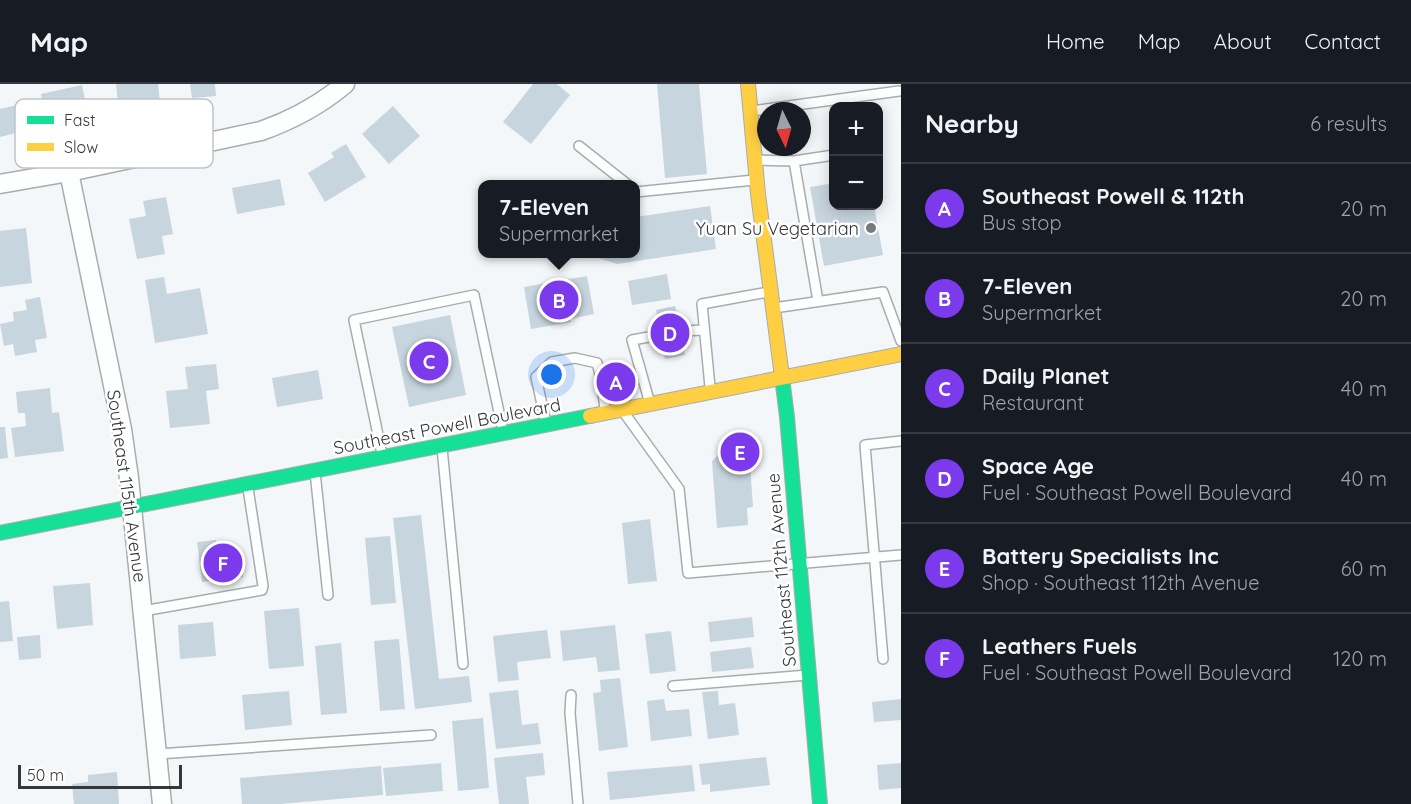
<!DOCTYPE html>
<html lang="en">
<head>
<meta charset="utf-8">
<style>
  body { margin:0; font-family:Quicksand,sans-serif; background:#20242c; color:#f1f3f6 }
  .controls { position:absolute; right:18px; top:18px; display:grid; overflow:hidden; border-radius:12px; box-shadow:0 3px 15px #0003 }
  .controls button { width:54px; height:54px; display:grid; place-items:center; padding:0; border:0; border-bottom:2px solid #363941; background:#171b24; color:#f1f3f6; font:30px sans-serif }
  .compass { position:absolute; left:757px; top:18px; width:54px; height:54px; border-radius:50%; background:#171b24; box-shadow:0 3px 15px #0003; rotate:175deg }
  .scale { position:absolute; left:18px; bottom:15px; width:164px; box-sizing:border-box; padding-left:6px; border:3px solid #343738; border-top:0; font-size:16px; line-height:21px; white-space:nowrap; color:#343738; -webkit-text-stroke:4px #fff; paint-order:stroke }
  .you { position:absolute; left:552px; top:291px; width:21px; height:21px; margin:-15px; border:4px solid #fff; border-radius:50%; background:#1a73e8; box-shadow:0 0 0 9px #1a73e833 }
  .badge { display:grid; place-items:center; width:39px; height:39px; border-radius:50%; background:#7c3aed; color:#fff; font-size:20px; font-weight:700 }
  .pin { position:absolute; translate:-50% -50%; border:3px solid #fff; box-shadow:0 2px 6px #0006 }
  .popup { position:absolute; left:478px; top:96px; width:162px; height:78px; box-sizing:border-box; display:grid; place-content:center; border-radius:12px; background:#171b24; filter:drop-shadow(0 2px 4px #0005); font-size:20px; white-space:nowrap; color:#9ea1a6 }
  .popup b { font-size:22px; color:#f1f3f6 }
  .popup::after { content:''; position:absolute; left:50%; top:100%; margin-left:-12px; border:12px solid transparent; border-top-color:#171b24 }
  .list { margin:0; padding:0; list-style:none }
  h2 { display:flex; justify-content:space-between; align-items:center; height:78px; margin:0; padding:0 24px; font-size:26px }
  h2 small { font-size:20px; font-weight:400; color:#9ea1a6 }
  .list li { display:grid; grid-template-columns:39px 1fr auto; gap:18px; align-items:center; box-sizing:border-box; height:90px; padding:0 24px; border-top:2px solid #363941 }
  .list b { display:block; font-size:22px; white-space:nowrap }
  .list p { margin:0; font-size:20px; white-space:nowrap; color:#9ea1a6 }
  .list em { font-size:20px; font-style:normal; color:#9ea1a6 }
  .map { position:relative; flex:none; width:901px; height:720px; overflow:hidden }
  header { display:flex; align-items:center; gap:36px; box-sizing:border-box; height:84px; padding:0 30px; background:#171b24; border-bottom:2px solid #363941 }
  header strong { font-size:28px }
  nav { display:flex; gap:33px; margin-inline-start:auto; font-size:21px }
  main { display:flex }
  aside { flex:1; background:#171b24 }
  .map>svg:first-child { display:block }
</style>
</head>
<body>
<header>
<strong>Map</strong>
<nav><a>Home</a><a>Map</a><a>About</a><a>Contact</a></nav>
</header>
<main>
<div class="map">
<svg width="901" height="720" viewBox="0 0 901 720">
  <rect width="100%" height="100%" fill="#f4f7f9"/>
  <path fill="#c7d5de" d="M116,0h42l2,18 -24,2 1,8 -18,2z
    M190,0h25l1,12 -24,2z
    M533,0h24l13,11 -39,49 -28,-22z
    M657,0h42l8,90 -42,4z
    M82,1l7,35 -23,5 -4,-16 -18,3 -3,-18z
    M26,19l6,26 -32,8v-28z
    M393,22l27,30 -31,28 -27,-30z
    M346,60l20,33 -41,25 -17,-29 26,-16 -3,-4z
    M280,95l5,26 -48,9 -5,-26z
    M834,99v23h40l9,49 -59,11 -14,-79z
    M166,113l7,37 -11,2 3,18 -28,5 -8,-40 17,-3 -3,-15z
    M710,122l6,43 -99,15 -31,-10h50v-37z
    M26,144l6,55 -32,4v-56z
    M667,190l4,25 -39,6 -4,-24z
    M587,192l7,38 -24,5 1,3 -40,7 -7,-42z
    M164,193l3,17 33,-6 8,46 -53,9 -10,-63z
    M40,213l7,41 -12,2 2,12 -22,4 -2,-12 -9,2 -4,-22 14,-3 -1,-9 14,-2 -2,-10z
    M675,222l10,49 -20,4 -9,-49z
    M450,231l16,80 -57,12 -17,-80z
    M216,280l3,25 -13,2 4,33 -40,4 -4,-37 22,-2 -3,-22z
    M318,286l5,29 -46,8 -5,-29z
    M50,304l2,25 7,-1 5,39 -49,6 -4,-29 15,-2 -1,-13h-7l-2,-21z
    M0,343h5l3,31 -8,1z
    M748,352l5,71 -6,1 1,17 -31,3 -5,-67 11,-11 -1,-12z
    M421,431l18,164 30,-3 3,26 -57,7 -22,-191z
    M650,435l7,62 -29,3 -6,-61z
    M390,452l6,67 -25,2 -6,-67z
    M216,456l1,14 24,-3 2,26 -41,5 -5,-40z
    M90,499l3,42 -36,4 -4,-43z
    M9,517l4,40 -13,1v-40z
    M299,524l5,58 -35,3 -5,-58z
    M752,533l2,20 -44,5 -2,-20z
    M213,538l3,34 -36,3 -2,-34z
    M615,541l5,45 -22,2 -2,-15 -33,4 -3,-30z
    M547,546l4,28 -34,4 2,18 -21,2 -5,-46z
    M671,547l5,40 -26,3 -5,-40z
    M40,551l1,23 -22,2 -2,-23z
    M399,555l6,70 -25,2 -6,-70z
    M341,559l6,70 -26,2 -6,-69z
    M751,563l3,21 -42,4 -2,-20z
    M620,594l8,69 -29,4 -6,-58 8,-1 -1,-12z
    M518,606l4,35 16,-2 3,21 -45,5 -7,-56z
    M289,607l3,34 -47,5 -3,-35z
    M718,607l1,14 16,-2 4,32 -31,4 -6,-47z
    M664,615l2,12 23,-2 3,27 -41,5 -4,-40z
    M901,615v21l-27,2 -2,-20z
    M483,634l6,70 -31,3 -6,-70z
    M543,669l2,22 -19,2 3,27h-30l-5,-46z
    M766,673l4,28 -60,7v-8l-8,1 -3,-21z
    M441,679l2,28 -57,5 -3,-28z
    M901,679v25l-22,2 -2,-25z
    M692,681l3,26 -85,9 -3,-28z
    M381,682l2,29 -103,9h-38l-2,-26z
    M117,688l2,32h-45l-2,-20 16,-2v-7z"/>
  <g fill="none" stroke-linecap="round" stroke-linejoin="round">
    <defs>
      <path id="lane" d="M752,27l147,-20
        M579,62l48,38
        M757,76l37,1
        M636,108l118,-12
        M818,217l-24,-140 40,-6
        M774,224l109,-16 18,49
        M680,247l24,-1
        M710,303l-8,-83 66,-12
        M649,316l-17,-60 28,-5
        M625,330l54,75 9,84 213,-18
        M546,339l-10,-46 16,-15 23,-4 22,5 4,15 4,31
        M442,364l21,216
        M382,370l-28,-134 120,-25 29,136
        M315,388l13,123
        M143,527l119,-21 1,-4 -15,-98
        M883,575l-18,-214 36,-4
        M673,602l135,-11
        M571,611l-1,18 8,91
        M158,670l273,-19"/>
      <path id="street" d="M69,88l53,257 7,49 33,326
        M0,100l69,-12 192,-41c31,-11 59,-26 84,-47"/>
      <path id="fast" d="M781,285l6,48 33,387
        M0,449l590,-117"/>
      <path id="slow" d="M748,0l10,110 23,175
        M590,332l311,-62"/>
    </defs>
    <use href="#lane" stroke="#a9acad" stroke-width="12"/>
    <use href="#street" stroke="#a9acad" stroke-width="21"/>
    <use href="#fast" stroke="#a9acad" stroke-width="16"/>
    <use href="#slow" stroke="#a9acad" stroke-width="16"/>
    <use href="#lane" stroke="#fdfefe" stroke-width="9"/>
    <use href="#street" stroke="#fdfefe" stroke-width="18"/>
    <use href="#fast" stroke="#16e098" stroke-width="14"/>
    <use href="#slow" stroke="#ffcf43" stroke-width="14"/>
  </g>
  <circle fill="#777a7c" stroke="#fff" stroke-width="2" cx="871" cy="144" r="6"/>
  <g text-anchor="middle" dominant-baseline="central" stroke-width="5" stroke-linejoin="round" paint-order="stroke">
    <g font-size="18" fill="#343738" stroke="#fff" text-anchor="end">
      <text x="859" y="144">Yuan Su Vegetarian</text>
    </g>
    <g font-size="18" fill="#343738" stroke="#fff">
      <text transform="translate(447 342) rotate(-11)">Southeast Powell Boulevard</text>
      <text transform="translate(127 402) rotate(82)">Southeast 115th Avenue</text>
      <text transform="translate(781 486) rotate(-95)">Southeast 112th Avenue</text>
    </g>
  </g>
  <rect x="15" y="15" width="198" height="69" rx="9" fill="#fff" stroke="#c2c3c3" stroke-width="1.5"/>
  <rect x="27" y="32" width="27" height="8" fill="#16e098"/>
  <rect x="27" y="59" width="27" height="8" fill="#ffcf43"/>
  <g font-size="16" fill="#343738">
    <text x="64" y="42">Fast</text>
    <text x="64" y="69">Slow</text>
  </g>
</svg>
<div class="controls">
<button>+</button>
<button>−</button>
</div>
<svg class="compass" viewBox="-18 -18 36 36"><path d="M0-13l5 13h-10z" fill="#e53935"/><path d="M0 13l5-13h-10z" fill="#9ea1a6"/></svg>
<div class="scale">50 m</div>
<div class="you"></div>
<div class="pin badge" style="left:616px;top:298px">A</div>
<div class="pin badge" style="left:559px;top:216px">B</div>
<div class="popup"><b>7-Eleven</b>Supermarket</div>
<div class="pin badge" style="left:429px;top:277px">C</div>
<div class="pin badge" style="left:670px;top:249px">D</div>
<div class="pin badge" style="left:740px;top:368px">E</div>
<div class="pin badge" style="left:223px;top:479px">F</div>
</div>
<aside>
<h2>Nearby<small>6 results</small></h2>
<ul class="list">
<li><span class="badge">A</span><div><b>Southeast Powell &amp; 112th</b><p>Bus stop</p></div><em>20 m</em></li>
<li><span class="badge">B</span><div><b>7-Eleven</b><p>Supermarket</p></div><em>20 m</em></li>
<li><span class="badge">C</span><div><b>Daily Planet</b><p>Restaurant</p></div><em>40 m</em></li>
<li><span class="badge">D</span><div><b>Space Age</b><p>Fuel · Southeast Powell Boulevard</p></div><em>40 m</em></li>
<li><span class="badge">E</span><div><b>Battery Specialists Inc</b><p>Shop · Southeast 112th Avenue</p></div><em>60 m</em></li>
<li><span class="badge">F</span><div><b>Leathers Fuels</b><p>Fuel · Southeast Powell Boulevard</p></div><em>120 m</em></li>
</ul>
</aside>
</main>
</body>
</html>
